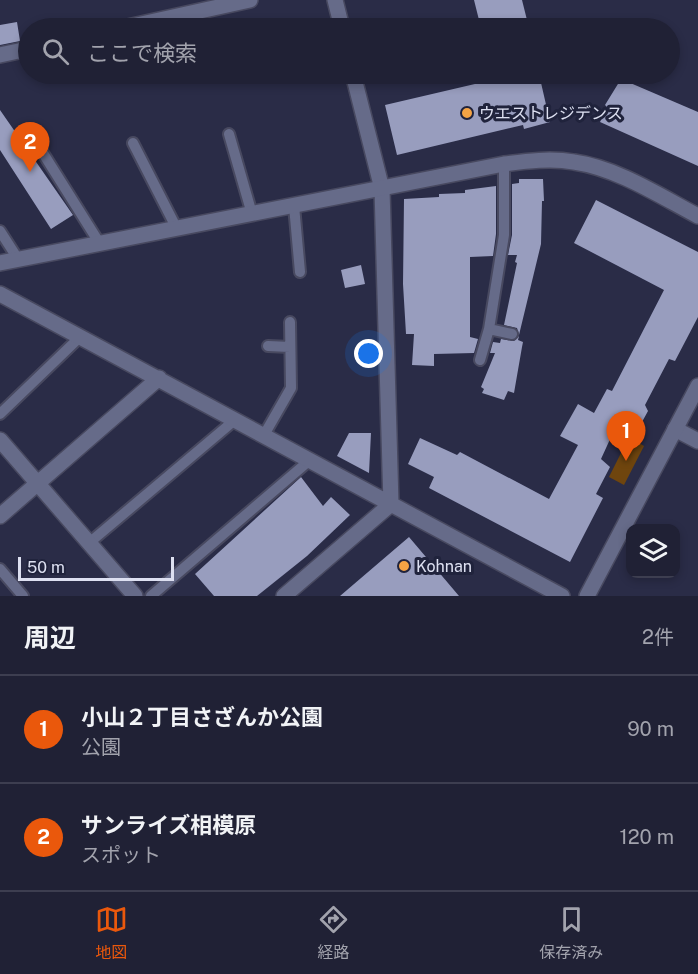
<!DOCTYPE html>
<html lang="ja">
<head>
<meta charset="utf-8">
<style>
  body { margin:0; font-family:"Public Sans","Noto Sans JP",sans-serif; background:#2d2e41; color:#f1f3f6 }
  .controls { position:absolute; right:18px; bottom:18px; display:grid; overflow:hidden; border-radius:12px; box-shadow:0 3px 9px #0003 }
  .controls button { width:54px; height:54px; display:grid; place-items:center; padding:0; border:0; border-bottom:2px solid #3d3e50; background:#202135; color:#f1f3f6; font:30px sans-serif }
  .scale { position:absolute; left:18px; bottom:15px; width:156px; box-sizing:border-box; padding-left:6px; border:3px solid #dde0f1; border-top:0; font-size:16px; line-height:21px; white-space:nowrap; color:#dde0f1; -webkit-text-stroke:4px #20233c; paint-order:stroke }
  .you { position:absolute; left:369px; top:354px; width:21px; height:21px; margin:-15px; border:4px solid #fff; border-radius:50%; background:#1a73e8; box-shadow:0 0 0 9px #1a73e833 }
  .badge { display:grid; place-items:center; width:39px; height:39px; border-radius:50%; background:#ea580c; color:#fff; font-size:20px; font-weight:700 }
  .pin { position:absolute; translate:-50% -50px; filter:drop-shadow(0 2px 3px #0008) }
  .pin::after { content:''; position:absolute; top:32px; width:21px; height:18px; background:inherit; clip-path:polygon(0 0,100% 0,50% 100%) }
  .list { margin:0; padding:0; list-style:none }
  h2 { display:flex; justify-content:space-between; align-items:center; height:78px; margin:0; padding:0 24px; font-size:26px }
  h2 small { font-size:20px; font-weight:400; color:#a2a3ad }
  .list li { display:grid; grid-template-columns:39px 1fr auto; gap:18px; align-items:center; box-sizing:border-box; height:108px; padding:0 24px; border-top:2px solid #3d3e50 }
  .list b { display:block; font-size:22px; white-space:nowrap }
  .list p { margin:0; font-size:20px; white-space:nowrap; color:#a2a3ad }
  .list em { font-size:20px; font-style:normal; color:#a2a3ad }
  .icon { flex:none; width:33px; height:33px; fill:none; stroke:currentColor; stroke-width:2; stroke-linecap:round; stroke-linejoin:round }
  .map { position:relative; flex:none; width:698px; height:596px; overflow:hidden }
  .search { position:absolute; background:#202135; box-shadow:0 3px 9px #0003; left:18px; right:18px; top:18px; height:66px; display:flex; align-items:center; gap:15px; box-sizing:border-box; padding:0 21px; border-radius:33px; color:#a2a3ad; font-size:22px }
  .sheet { height:294px; background:#202135 }
  nav { display:flex; justify-content:space-around; align-items:center; box-sizing:border-box; height:84px; border-top:2px solid #3d3e50; background:#202135; font-size:16px; color:#a2a3ad }
  nav a { display:grid; justify-items:center; gap:3px }
  nav .on { color:#ea580c }
  .map>svg:first-child { display:block }
</style>
</head>
<body>
<div class="map">
<svg width="698" height="596" viewBox="0 0 698 596">
  <rect width="100%" height="100%" fill="#2a2c47"/>
  <path fill="#6f450e" d="M629,437l15,9 -20,39 -15,-8z"/>
  <path fill="#989dbe" d="M474,0h48l7,28h-48z
    M17,22l3,19 -20,4v-20z
    M491,74h48l11,48 -26,7 -1,-4 -126,30 -12,-50 107,-25z
    M621,79l77,33v54l-98,-44 7,-15 -2,-2z
    M0,110l73,105 -22,14 -51,-79z
    M519,179h24l1,22h-2l-1,43 -22,91 -2,-7 -13,-3 13,-62 -2,-1 2,-7h-9l4,-20v-51l7,-1z
    M496,186v48l-3,22 -23,1v80l8,2 -4,14 -40,1v12l-22,-1 2,-31h-8l-3,-50 1,-85 35,-2v-3l26,-1v-3z
    M596,200l102,52v65l-23,44 -6,-2 -24,46 3,6 -12,22 -19,-9 -16,35 9,8 -14,27 7,4 -33,64 -141,-74 5,-11 -26,-13 12,-26 37,17 3,-3 89,47 29,-54 -18,-9 18,-32 16,9 13,-24 5,2 52,-101 -90,-47z
    M361,265l4,19 -20,4 -4,-18z
    M519,336l-1,4 5,2 -1,5 -8,46 -6,-2 -4,9 -22,-7 2,-4 -3,-2 14,-34h-5l3,-11 7,1 1,-4 13,2z
    M349,433h22l-2,40 -32,-17z
    M301,477l22,29 8,-9 19,18 -43,41 -50,40h-43l-19,-22z
    M409,537l50,59h-119z"/>
  <g fill="none" stroke-linecap="round" stroke-linejoin="round">
    <defs>
      <path id="service" d="M31,134l69,110
        M229,134l23,80
        M133,143l44,86
        M294,206l6,66
        M0,231l18,28
        M489,329l23,5
        M268,346l22,1
        M480,360l9,-31 15,-94v-71
        M0,414l80,-77
        M264,435l27,-47 -1,-66
        M89,543l147,-124
        M0,569l23,27
        M151,596l159,-136"/>
      <path id="minor" d="M335,0l7,28
        M123,28l127,-28
        M0,55l28,-6
        M353,74l29,115 9,315
        M0,294l562,302
        M675,429l23,12
        M0,440l135,156
        M0,516l159,-138
        M284,596l107,-92"/>
      <path id="tertiary" d="M0,263l504,-99c23,-3 47,-6 70,-2 43,6 86,34 124,54
        M587,596l111,-210"/>
    </defs>
    <use href="#service" stroke="#484960" stroke-width="14"/>
    <use href="#minor" stroke="#484960" stroke-width="18"/>
    <use href="#tertiary" stroke="#484960" stroke-width="18"/>
    <use href="#service" stroke="#666b89" stroke-width="10"/>
    <use href="#minor" stroke="#666b89" stroke-width="15"/>
    <use href="#tertiary" stroke="#666b89" stroke-width="15"/>
  </g>
  <g fill="#f4a344" stroke="#20233c" stroke-width="2">
    <circle cx="467" cy="113" r="6"/>
    <circle cx="404" cy="566" r="6"/>
  </g>
  <g text-anchor="middle" dominant-baseline="central" stroke-width="6" stroke-linejoin="round" paint-order="stroke">
    <g font-size="16" fill="#dde0f1" stroke="#20233c" text-anchor="start">
      <text x="479" y="113">ウエストレジデンス</text>
      <text x="416" y="566">Kohnan</text>
    </g>
  </g>
</svg>
<div class="controls">
<button><svg class="icon" aria-label="layers" viewBox="0 0 24 24"><path d="M12 4l9 5-9 5-9-5zM3 14l9 5 9-5"/></svg></button>
</div>
<div class="scale">50 m</div>
<div class="you"></div>
<div class="pin badge" style="left:626px;top:461px">1</div>
<div class="pin badge" style="left:30px;top:172px">2</div>
<div class="search"><svg class="icon" aria-label="search" viewBox="0 0 24 24"><circle cx="10" cy="10" r="6"/><path d="M15 15l6 6"/></svg>ここで検索</div>
</div>
<section class="sheet">
<h2>周辺<small>2件</small></h2>
<ul class="list">
<li><span class="badge">1</span><div><b>小山２丁目さざんか公園</b><p>公園</p></div><em>90 m</em></li>
<li><span class="badge">2</span><div><b>サンライズ相模原</b><p>スポット</p></div><em>120 m</em></li>
</ul>
</section>
<nav>
<a class="on"><svg class="icon" aria-label="map" viewBox="0 0 24 24"><path d="M3 6l6-2 6 2 6-2v14l-6 2-6-2-6 2zM9 4v14M15 6v14"/></svg>地図</a>
<a><svg class="icon" aria-label="directions" viewBox="0 0 24 24"><path d="M12 3l9 9-9 9-9-9zM9 14v-3h6M13 9l2 2-2 2"/></svg>経路</a>
<a><svg class="icon" aria-label="saved" viewBox="0 0 24 24"><path d="M7 4h10v16l-5-4-5 4z"/></svg>保存済み</a>
</nav>
</body>
</html>
